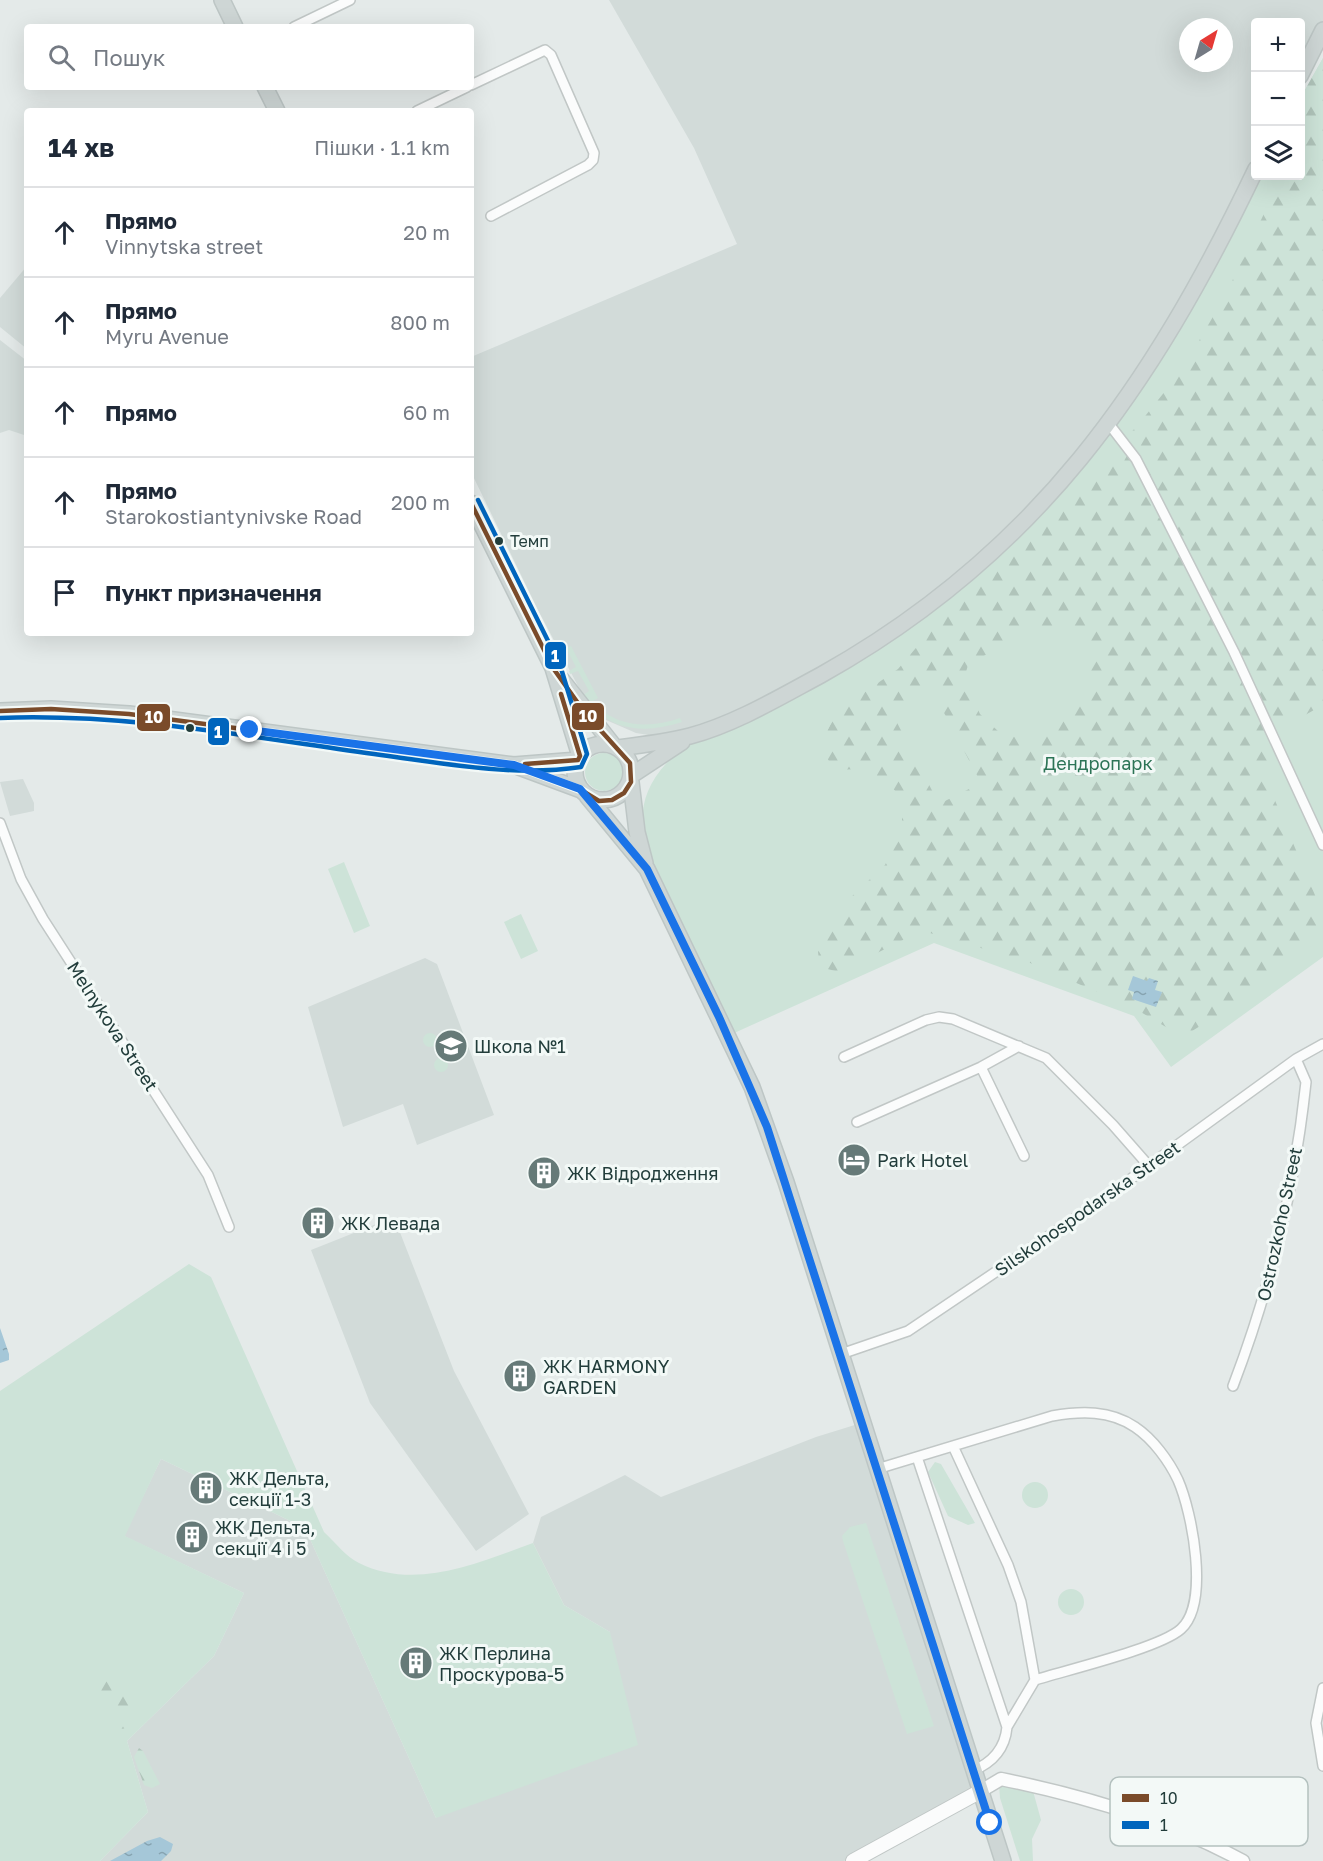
<!DOCTYPE html>
<html lang="uk">
<head>
<meta charset="utf-8">
<style>
  body { margin:0; font-family:"Golos Text",sans-serif; background:#f2f2f3; color:#1f2937 }
  .controls { position:absolute; right:18px; top:18px; display:grid; overflow:hidden; border-radius:6px; box-shadow:0 6px 24px #0002 }
  .controls button { width:54px; height:54px; display:grid; place-items:center; padding:0; border:0; border-bottom:2px solid #e0e1e3; background:#fff; color:#1f2937; font:30px sans-serif }
  .compass { position:absolute; left:1179px; top:18px; width:54px; height:54px; border-radius:50%; background:#fff; box-shadow:0 6px 24px #0002; rotate:37deg }
  .stop { position:absolute; width:18px; height:18px; margin:-14px; border:4px solid #1a73e8; border-radius:50%; background:#fff }
  .stop.end { background:#1a73e8; border-color:#fff; box-shadow:0 2px 6px #0008 }
  .list { margin:0; padding:0; list-style:none }
  h2 { display:flex; justify-content:space-between; align-items:center; height:78px; margin:0; padding:0 24px; font-size:26px }
  h2 small { font-size:20px; font-weight:400; color:#747a83 }
  .list li { display:grid; grid-template-columns:39px 1fr auto; gap:18px; align-items:center; box-sizing:border-box; height:90px; padding:0 24px; border-top:2px solid #e0e1e3 }
  .list b { display:block; font-size:22px; white-space:nowrap }
  .list p { margin:0; font-size:20px; white-space:nowrap; color:#747a83 }
  .list em { font-size:20px; font-style:normal; color:#747a83 }
  .icon { flex:none; width:33px; height:33px; fill:none; stroke:currentColor; stroke-width:2; stroke-linecap:round; stroke-linejoin:round }
  .map { position:relative; flex:none; width:1323px; height:1861px; overflow:hidden }
  .search { position:absolute; background:#fff; box-shadow:0 6px 24px #0002; left:24px; top:24px; width:450px; height:66px; display:flex; align-items:center; gap:15px; box-sizing:border-box; padding:0 21px; border-radius:6px; color:#747a83; font-size:22px }
  .panel { position:absolute; background:#fff; box-shadow:0 6px 24px #0002; left:24px; top:108px; width:450px; height:528px; border-radius:6px }
  .map>svg:first-child { display:block }
</style>
</head>
<body>
<div class="map">
<svg width="1323" height="1861" viewBox="0 0 1323 1861">
  <defs>
    <pattern id="forest-firs" width="22" height="20" patternUnits="userSpaceOnUse" patternTransform="scale(1.5)"><rect width="22" height="20" fill="#cde3d8"/><path d="M5 1l3.5 6h-7zM16 11l3.5 6h-7z" fill="#b0c4ba"/></pattern>
    <pattern id="water-ripples" width="26" height="14" patternUnits="userSpaceOnUse" patternTransform="scale(1.5)"><rect width="26" height="14" fill="#a5c7d8"/><path d="M2 4q2-2 4 0t4 0M15 11q2-2 4 0t4 0" fill="none" stroke="#86a3b0"/></pattern>
  </defs>
  <rect width="100%" height="100%" fill="#e4eae9"/>
  <path fill="#d2dbd9" fill-rule="evenodd" d="M609,0h714v21l-22,46 -1,-45h-44l-1,139 -35,73 -72,127 -116,148 -93,82 -97,67 -120,61 -55,19 -31,-5 -30,-13 -17,-13 -51,-97 -67,-138v-115l266,-113 -43,-96zM1188,27h36v36h-36z
    M27,266v83l-27,-22v-29z
    M0,340l27,21v75l-18,-6 -9,3z
    M23,779l11,24v8l-24,5 -10,-34z
    M425,958l12,6 57,151 -77,30 -14,-41 -60,23 -35,-120z
    M394,1217l60,154 75,143 -53,37 -106,-148 -59,-153z
    M858,1424l116,366 -130,71h-744l48,-49 -21,-71 87,-85 30,-63 -120,-57 37,-77 144,69 131,290 174,-186 -46,-27 -31,-62 8,-26 84,-42 36,22 155,-60z"/>
  <path fill="#cde3d8" d="M1323,58v899l-152,110 -37,-51 -200,-73 -202,91c-17,-35 -35,-71 -52,-107 -37,-74 -68,-131 15,-188l186,-95 194,-171 185,-297h40l1,-79z
    M571,646l27,52 -10,6 -6,-8 7,-5 -11,-20 -8,3 -1,-3 7,-4 -10,-19z
    M597,706c22,22 55,22 83,12l2,4c-31,10 -63,11 -88,-13z
    M585 772a19 19 0 1 1 38 0a19 19 0 1 1-38 0Z
    M344,862l26,64 -16,7 -26,-64z
    M521,914l17,37 -17,8 -17,-37z
    M423 1040a7 7 0 1 1 14 0a7 7 0 1 1-14 0Z
    M434 1065a7 7 0 1 1 14 0a7 7 0 1 1-14 0Z
    M189,1264l22,13 113,255c11,10 22,25 35,31 56,28 120,0 174,-20l31,62 46,27 28,113 -202,73 -131,-290 -144,-69 -36,77 119,57 -30,63 -87,85 21,71 -48,49h-100v-470z
    M935,1462l6,2 34,59 -7,2 -20,-9 -20,-44z
    M1022 1495a13 13 0 1 1 26 0a13 13 0 1 1-26 0Z
    M866,1523l68,203 -27,8 -64,-193 -1,-5 8,-9z
    M1058 1602a13 13 0 1 1 26 0a13 13 0 1 1-26 0Z
    M999,1785l34,6 8,29 -9,19 1,22h-13l-20,-63z"/>
  <path fill="url(#forest-firs)" fill-rule="evenodd" d="M1323,58v647l-34,19 -24,40 6,27 49,116 -7,37 -46,41 -75,46 -21,-1 -37,-22 -106,-46 -98,-29 -25,6 -66,33 -19,-5 -2,-15 29,-51 38,-36 17,-36v-30l-17,-20 -26,-10 -25,1 -9,-16 1,-20 10,-22 62,-43 34,-40 57,-52 115,-116 34,-36 44,-55 43,-74 45,-95 8,-25h22l1,-79zM1036,626h29l26,30 -1,34 -20,25 -39,26 -31,-8 -20,-19 -16,-35 4,-14zM932,690l49,93 -42,21 -48,-93z
    M105,1671l22,11c5,15 8,31 2,46l-10,1 -14,-25 -12,-10 5,-16z
    M139,1748l4,3 17,33 -8,4 -8,-3 -10,-28z"/>
  <path fill="url(#water-ripples)" d="M1133,976l14,5 2,-3 9,3 -3,9 7,2 -6,15 -24,-8 2,-7 -6,-2z
    M0,1328l9,26v6l-9,3z
    M160,1837l13,7 -2,7 -10,10h-51l37,-20z"/>
  <g fill="none" stroke-linecap="round" stroke-linejoin="round">
    <defs>
      <path id="minor" d="M294,27l56,-27
        M471,85l74,-35 6,5 43,98 -1,7 -5,5 -97,51
        M417,111l50,-24
        M1109,424l27,35 98,193 89,193
        M0,823l21,56 22,40 165,256 21,52
        M844,1057l82,-37 13,-3 14,2 93,39 67,67 36,41
        M981,1067l43,89
        M857,1122l124,-55 38,-21
        M841,1354l67,-23 184,-124 204,-148 27,-15
        M1233,1386c37,-97 62,-200 73,-304l-10,-23
        M953,1446l55,119 13,37 14,78 -28,47
        M917,1457l90,270c-2,22 -15,36 -35,44
        M877,1469l175,-53c29,-5 58,-6 83,11 18,12 34,34 43,53 14,32 32,123 3,149 -21,19 -114,41 -146,51
        M1323,1688l-7,35 7,43"/>
      <path id="tertiary" d="M979,1792l22,-13c83,17 167,41 242,82"/>
      <path id="secondary" d="M853,1861l126,-69"/>
      <path id="primary" d="M222,0l13,27
        M1300,76l23,-46
        M265,87l12,24
        M471,503l82,165 27,88
        M561,679l52,66
        M0,711l51,-2 78,5 385,51 64,-5
        M575 772a28 28 0 1 1 56 0a28 28 0 1 1-56 0Z
        M618,748c24,-3 48,-6 72,-12 45,-12 90,-39 131,-61 215,-120 331,-288 435,-506
        M519,767l62,23
        M632,775l50,-33
        M631,782l6,50 8,31
        M587,796l60,73 105,218 34,95 217,679"/>
    </defs>
    <use href="#minor" stroke="#c1c7c6" stroke-width="12"/>
    <use href="#tertiary" stroke="#c1c7c6" stroke-width="15"/>
    <use href="#secondary" stroke="#c0c7c6" stroke-width="16"/>
    <use href="#primary" stroke="#bdc6c5" stroke-width="18"/>
    <use href="#minor" stroke="#fbfcfc" stroke-width="9"/>
    <use href="#tertiary" stroke="#fbfcfc" stroke-width="12"/>
    <use href="#secondary" stroke="#fbfcfc" stroke-width="14"/>
    <use href="#primary" stroke="#ced6d5" stroke-width="15"/>
    <defs>
      <path id="bus-1" d="M0,711l51,-2 78,5 385,51 67,25 18,11 13,-1 12,-7 7,-11 -1,-19 -45,-50 -32,-45 -82,-165
        M525,764l53,-4 2,-4 -19,-62"/>
      <path id="bus-2" d="M0,718c128,-5 255,20 381,37 67,9 133,22 200,12l6,-13 -27,-89 -82,-165"/>
    </defs>
    <use href="#bus-1" stroke="#f3f9f7" stroke-width="9"/>
    <use href="#bus-2" stroke="#f3f9f7" stroke-width="9"/>
    <use href="#bus-1" stroke="#7a4b2a" stroke-width="4.5"/>
    <use href="#bus-2" stroke="#0065bd" stroke-width="4.5"/>
  </g>
  <g fill="none" stroke-linecap="round" stroke-linejoin="round">
    <path stroke="#1a73e8" stroke-width="8" d="M250,730l264,35 66,24 67,80 72,148 48,110 223,696"/>
  </g>
  <defs>
    <symbol id="school-disc" viewBox="-11 -11 22 22"><circle r="9.5" fill="#667a78" stroke="#f3f9f7"/><path d="M0-5L7-2L0 1L-7-2ZM-4 1L0 2.5L4 1V4Q0 6-4 4Z" fill="#fff"/></symbol>
    <symbol id="hotel-disc" viewBox="-11 -11 22 22"><circle r="9.5" fill="#667a78" stroke="#f3f9f7"/><path d="M-6-4.5h1.5V1H6V5H4.5V3h-9V5H-6ZM-4 0a1.8 1.8 0 1 1 3.6 0ZM.5 0V-2.5h3Q6-2.5 6 0Z" fill="#fff"/></symbol>
    <symbol id="building-disc" viewBox="-11 -11 22 22"><circle r="9.5" fill="#667a78" stroke="#f3f9f7"/><path d="M-4-6H4V6H1V3H-1V6H-4ZM-2.5-4.3h1.7v1.8h-1.7ZM.8-4.3h1.7v1.8H.8ZM-2.5-1h1.7V.8h-1.7ZM.8-1h1.7V.8H.8Z" fill="#fff"/></symbol>
  </defs>
  <g fill-rule="evenodd">
    <use href="#school-disc" x="432" y="1027" width="38" height="38"/>
    <use href="#hotel-disc" x="835" y="1141" width="38" height="38"/>
    <use href="#building-disc" x="525" y="1154" width="38" height="38"/>
    <use href="#building-disc" x="299" y="1204" width="38" height="38"/>
    <use href="#building-disc" x="501" y="1357" width="38" height="38"/>
    <use href="#building-disc" x="187" y="1469" width="38" height="38"/>
    <use href="#building-disc" x="173" y="1518" width="38" height="38"/>
    <use href="#building-disc" x="397" y="1644" width="38" height="38"/>
  </g>
  <g fill="#223d3b" stroke="#f3f9f7" stroke-width="2">
    <circle cx="499" cy="541" r="5"/>
    <circle cx="190" cy="728" r="5"/>
  </g>
  <g text-anchor="middle" dominant-baseline="central" stroke-width="6" stroke-linejoin="round" paint-order="stroke">
    <g font-size="16" fill="#223d3b" stroke="#f3f9f7" text-anchor="start">
      <text x="510" y="541">Темп</text>
    </g>
    <g font-size="18" fill="#2c7456" stroke="#f3f9f7">
      <text x="1098" y="763">Дендропарк</text>
    </g>
    <g font-size="18" fill="#223d3b" stroke="#f3f9f7">
      <text transform="translate(113 1026) rotate(57)">Melnykova Street</text>
      <text transform="translate(1087 1208) rotate(-35)">Silskohospodarska Street</text>
      <text transform="translate(1279 1224) rotate(-78)">Ostrozkoho Street</text>
    </g>
    <g font-size="18" fill="#223d3b" stroke="#f3f9f7" text-anchor="start">
      <text x="474" y="1046">Школа №1</text>
      <text x="877" y="1160">Park Hotel</text>
      <text x="567" y="1173">ЖК Відродження</text>
      <text x="341" y="1223">ЖК Левада</text>
      <text x="543" y="1366">ЖК HARMONY<tspan x="543" dy="21">GARDEN</tspan></text>
      <text x="229" y="1478">ЖК Дельта,<tspan x="229" dy="21">секції 1-3</tspan></text>
      <text x="215" y="1527">ЖК Дельта,<tspan x="215" dy="21">секції 4 і 5</tspan></text>
      <text x="439" y="1653">ЖК Перлина<tspan x="439" dy="21">Проскурова-5</tspan></text>
    </g>
  </g>
  <rect x="1110" y="1777" width="198" height="69" rx="9" fill="#f3f9f7" stroke="#b4c1bf" stroke-width="1.5"/>
  <rect x="1122" y="1794" width="27" height="8" fill="#7a4b2a"/>
  <rect x="1122" y="1821" width="27" height="8" fill="#0065bd"/>
  <g font-size="16" fill="#223d3b">
    <text x="1160" y="1804">10</text>
    <text x="1160" y="1831">1</text>
  </g>
  <g stroke="#f3f9f7" stroke-width="2">
    <rect x="544" y="641" width="23" height="29" rx="6" fill="#0065bd"/>
    <rect x="571" y="702" width="34" height="29" rx="6" fill="#7a4b2a"/>
    <rect x="136" y="703" width="35" height="29" rx="6" fill="#7a4b2a"/>
    <rect x="207" y="717" width="23" height="29" rx="6" fill="#0065bd"/>
  </g>
  <g font-size="16" text-anchor="middle" font-weight="bold" fill="#fff">
    <text x="555" y="662">1</text>
    <text x="588" y="722">10</text>
    <text x="154" y="723">10</text>
    <text x="218" y="738">1</text>
  </g>
</svg>
<div class="controls">
<button>+</button>
<button>−</button>
<button><svg class="icon" aria-label="layers" viewBox="0 0 24 24"><path d="M12 4l9 5-9 5-9-5zM3 14l9 5 9-5"/></svg></button>
</div>
<svg class="compass" viewBox="-18 -18 36 36"><path d="M0-13l5 13h-10z" fill="#e53935"/><path d="M0 13l5-13h-10z" fill="#747a83"/></svg>
<div class="stop" style="left:990px;top:1823px"></div>
<div class="stop end" style="left:250px;top:730px"></div>
<div class="search"><svg class="icon" aria-label="search" viewBox="0 0 24 24"><circle cx="10" cy="10" r="6"/><path d="M15 15l6 6"/></svg>Пошук</div>
<section class="panel">
<h2>14 хв<small>Пішки · 1.1 km</small></h2>
<ul class="list">
<li><svg class="icon" aria-label="ahead" viewBox="0 0 24 24"><path d="M12 20V5M6 11l6-6 6 6"/></svg><div><b>Прямо</b><p>Vinnytska street</p></div><em>20 m</em></li>
<li><svg class="icon" aria-label="ahead" viewBox="0 0 24 24"><path d="M12 20V5M6 11l6-6 6 6"/></svg><div><b>Прямо</b><p>Myru Avenue</p></div><em>800 m</em></li>
<li><svg class="icon" aria-label="ahead" viewBox="0 0 24 24"><path d="M12 20V5M6 11l6-6 6 6"/></svg><div><b>Прямо</b></div><em>60 m</em></li>
<li><svg class="icon" aria-label="ahead" viewBox="0 0 24 24"><path d="M12 20V5M6 11l6-6 6 6"/></svg><div><b>Прямо</b><p>Starokostiantynivske Road</p></div><em>200 m</em></li>
<li><svg class="icon" aria-label="arrive" viewBox="0 0 24 24"><path d="M6 21V4h12l-3 4 3 4H6"/></svg><div><b>Пункт призначення</b></div></li>
</ul>
</section>
</div>
</body>
</html>
